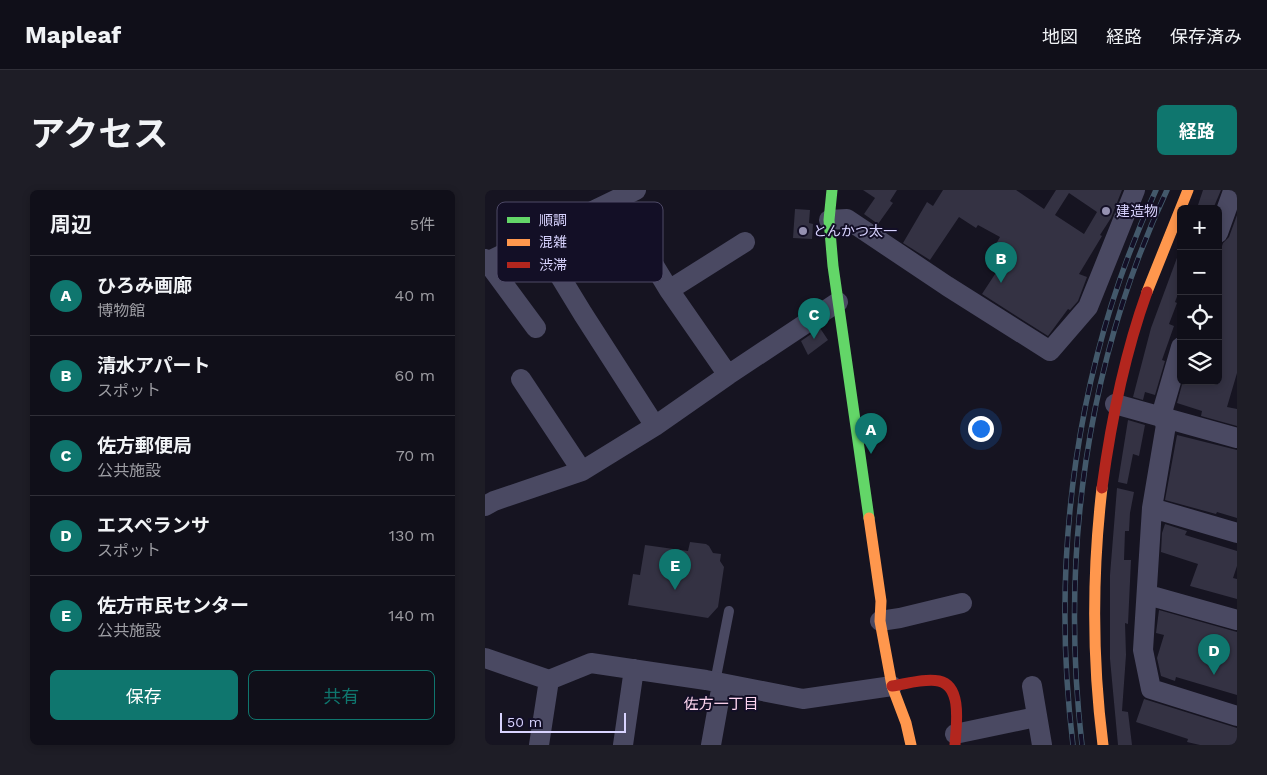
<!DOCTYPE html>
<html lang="ja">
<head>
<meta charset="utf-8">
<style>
  body { margin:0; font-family:"Work Sans","Noto Sans JP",sans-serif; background:#1e1d26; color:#f1f3f6 }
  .controls { position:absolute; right:15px; top:15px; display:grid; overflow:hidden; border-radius:8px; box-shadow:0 2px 8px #0003 }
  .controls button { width:45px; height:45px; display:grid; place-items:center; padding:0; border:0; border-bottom:1px solid #302f38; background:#100f19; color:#f1f3f6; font:25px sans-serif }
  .scale { position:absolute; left:15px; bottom:12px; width:126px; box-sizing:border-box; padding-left:5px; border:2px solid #d9d4ff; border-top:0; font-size:14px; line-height:18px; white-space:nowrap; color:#d9d4ff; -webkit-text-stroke:4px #130f26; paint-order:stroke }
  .you { position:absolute; left:495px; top:238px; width:18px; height:18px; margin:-12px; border:4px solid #fff; border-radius:50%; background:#1a73e8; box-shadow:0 0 0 8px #1a73e833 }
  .badge { display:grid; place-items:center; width:32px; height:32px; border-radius:50%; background:#0f766e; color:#fff; font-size:16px; font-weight:700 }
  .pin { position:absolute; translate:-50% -41px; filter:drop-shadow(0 1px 2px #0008) }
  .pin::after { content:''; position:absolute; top:26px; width:18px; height:15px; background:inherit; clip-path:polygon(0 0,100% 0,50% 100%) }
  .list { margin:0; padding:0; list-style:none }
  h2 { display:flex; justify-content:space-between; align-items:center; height:65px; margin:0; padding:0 20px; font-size:21px }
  h2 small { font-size:16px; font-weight:400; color:#9c9ca2 }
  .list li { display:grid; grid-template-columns:32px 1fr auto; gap:15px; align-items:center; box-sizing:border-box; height:80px; padding:0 20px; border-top:1px solid #302f38 }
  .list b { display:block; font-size:19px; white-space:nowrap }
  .list p { margin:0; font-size:16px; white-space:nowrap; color:#9c9ca2 }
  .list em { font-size:16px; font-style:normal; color:#9c9ca2 }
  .actions { display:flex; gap:10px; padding:15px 20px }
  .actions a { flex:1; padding:11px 0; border:1px solid #0f766e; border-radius:8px; text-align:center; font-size:18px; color:#0f766e }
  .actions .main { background:#0f766e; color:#fff }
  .icon { flex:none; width:28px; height:28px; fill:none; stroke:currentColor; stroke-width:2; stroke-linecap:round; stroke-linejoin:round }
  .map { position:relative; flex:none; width:752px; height:555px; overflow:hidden; border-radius:8px }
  header { display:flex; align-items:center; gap:30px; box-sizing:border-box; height:70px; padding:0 25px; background:#100f19; border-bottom:1px solid #302f38 }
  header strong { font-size:24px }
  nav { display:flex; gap:28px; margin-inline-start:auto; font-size:18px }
  .intro { display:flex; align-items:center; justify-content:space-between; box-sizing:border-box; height:120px; padding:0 30px }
  h1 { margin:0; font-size:35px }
  .button { padding:12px 22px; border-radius:8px; background:#0f766e; color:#fff; font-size:18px; font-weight:700 }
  main { display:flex; gap:30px; padding:0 30px }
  aside { flex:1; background:#100f19; border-radius:8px; box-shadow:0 2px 8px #0003 }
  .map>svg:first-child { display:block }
</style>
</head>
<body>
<header>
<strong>Mapleaf</strong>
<nav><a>地図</a><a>経路</a><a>保存済み</a></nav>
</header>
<div class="intro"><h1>アクセス</h1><a class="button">経路</a></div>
<main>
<aside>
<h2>周辺<small>5件</small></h2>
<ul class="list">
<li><span class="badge">A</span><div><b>ひろみ画廊</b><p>博物館</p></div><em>40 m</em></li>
<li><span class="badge">B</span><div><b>清水アパート</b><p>スポット</p></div><em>60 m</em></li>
<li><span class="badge">C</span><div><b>佐方郵便局</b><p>公共施設</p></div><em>70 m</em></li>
<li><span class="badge">D</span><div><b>エスペランサ</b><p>スポット</p></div><em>130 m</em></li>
<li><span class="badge">E</span><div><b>佐方市民センター</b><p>公共施設</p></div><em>140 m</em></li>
</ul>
<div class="actions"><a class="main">保存</a><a>共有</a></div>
</aside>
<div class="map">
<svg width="752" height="555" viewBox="0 0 752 555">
  <rect width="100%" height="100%" fill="#161421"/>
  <path fill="#343243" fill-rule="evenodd" d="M378,0h34l-7,11 3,2 -15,21 -14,-10 11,-16z
    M458,0h73l28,19 12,-19h66l-11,28 -11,17 2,1 -23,38 8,3 -9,24 -8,9 -2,-1 -20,27 -66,-42 17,-26 -4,-3 10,-16 -9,-5 4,-7 -22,-12 -2,3 -17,-11 -29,43 -27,-17 24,-41 6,4zM584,3l28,19 -13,22 -29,-19z
    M718,0h18l-8,19 -16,-1z
    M310,19l15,1 -1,13 4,1 -1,15 -19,-1z
    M752,25v158l-10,34 10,2v17l-36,-10 1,-5 -25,-8 6,-22h35v-123l5,-15 6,-6z
    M696,57v39l-6,16 2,1 -8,21 5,2 -12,34 3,1 -10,34 -10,-3 -2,8 -10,-3 18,-69z
    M335,138l8,12 -20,15 -7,-14z
    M643,230l17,5 -6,31 -6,-2 -6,30 -9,-2z
    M692,245l60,15v68l-20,-6 -1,2 -51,-14z
    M632,298l17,4 -4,21 -1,18h-4l-1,29h7l-3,64 -3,-1 1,32 -4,56 6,1 4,33h-14l-8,-86v-84z
    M680,334l22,7 -2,4 52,16v15l-4,12 4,1v20l-47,-13 8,-22 -37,-12 1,-19z
    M205,352l16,2 3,2 4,7 8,1 -1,7 4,6 -6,40 -10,11 -80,-13 5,-31 7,1 5,-30 43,6z
    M674,420l78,22v63l-61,-18 -1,4 -14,-5 -4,-18 7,-23 -8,-2z
    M659,509l93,29v17h-37l-13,-3 1,-3 -52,-17z"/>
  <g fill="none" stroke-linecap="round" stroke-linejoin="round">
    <path stroke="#4a4962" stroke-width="10" d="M230,492l14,-71"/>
    <path stroke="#4a4962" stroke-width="20" d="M130,11l54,89 59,85
      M344,30l18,-1 100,67 103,65 38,-44 47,-117
      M733,43l15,-42
      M51,47l47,77 72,112
      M0,69l51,69
      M2,72l149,-72
      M184,100l76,-48
      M696,157l-20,69 5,9 -14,83 -9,142 8,39 86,27
      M36,189l61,92
      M630,214l122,34
      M0,316l9,-5 88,-30 73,-45 73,-51 110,-73
      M667,318l85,25
      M663,405l89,25
      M395,431l20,-3 62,-15
      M0,468l64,22 42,-17 115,17 97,19 89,-13
      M547,496l10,59
      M470,544l81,-17
      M54,555l10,-65
      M138,555l11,-76
      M226,555l11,-61"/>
    <path stroke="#63d668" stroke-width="11" d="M347,0l-3,30 4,46 36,252"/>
    <path stroke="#ff974d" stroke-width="11" d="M662,102l41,-102
      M617,298c-10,86 -10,171 1,257
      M384,328l12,83 -1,20 12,65 14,37 5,22"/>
    <path stroke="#b3261e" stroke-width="11" d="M617,298c9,-67 22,-132 45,-196
      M407,496c14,-2 33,-8 47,-5 24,5 17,46 16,64"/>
    <defs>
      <path id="rail" d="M588,555c-23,-188 3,-383 83,-555
        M597,555c-22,-189 4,-382 85,-555"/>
    </defs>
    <use href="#rail" stroke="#43596b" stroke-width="5.5"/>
    <use href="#rail" stroke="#130f26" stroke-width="4" stroke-dasharray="11" stroke-linecap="butt"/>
  </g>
  <g fill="#9591b1" stroke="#130f26" stroke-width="2">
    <circle cx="621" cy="21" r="5"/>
    <circle cx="318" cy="41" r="5"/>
  </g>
  <g text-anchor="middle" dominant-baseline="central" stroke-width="4" stroke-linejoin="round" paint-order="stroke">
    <g font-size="14" fill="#d9d4ff" stroke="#130f26" text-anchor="start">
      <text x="631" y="21">建造物</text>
      <text x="328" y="41">とんかつ太一</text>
    </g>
    <g font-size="15" fill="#ffd6f0" stroke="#130f26">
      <text x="236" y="514">佐方一丁目</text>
    </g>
  </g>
  <rect x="12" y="12" width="166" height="80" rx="8" fill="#130f26" stroke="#4e4a67" stroke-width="1"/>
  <rect x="22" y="27" width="23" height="6" fill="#63d668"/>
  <rect x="22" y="49" width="23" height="7" fill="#ff974d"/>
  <rect x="22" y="72" width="23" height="6" fill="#b3261e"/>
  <g font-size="14" fill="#d9d4ff">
    <text x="54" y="35">順調</text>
    <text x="54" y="57">混雑</text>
    <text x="54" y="80">渋滞</text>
  </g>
</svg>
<div class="controls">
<button>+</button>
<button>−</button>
<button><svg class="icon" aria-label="locate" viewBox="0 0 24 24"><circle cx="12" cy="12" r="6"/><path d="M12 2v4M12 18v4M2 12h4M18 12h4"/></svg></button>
<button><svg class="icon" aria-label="layers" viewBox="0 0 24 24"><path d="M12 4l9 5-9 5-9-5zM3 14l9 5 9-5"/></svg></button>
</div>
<div class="scale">50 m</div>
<div class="you"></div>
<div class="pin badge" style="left:386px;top:264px">A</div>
<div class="pin badge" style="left:516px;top:93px">B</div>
<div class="pin badge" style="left:329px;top:149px">C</div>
<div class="pin badge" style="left:729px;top:485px">D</div>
<div class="pin badge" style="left:190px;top:400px">E</div>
</div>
</main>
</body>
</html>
